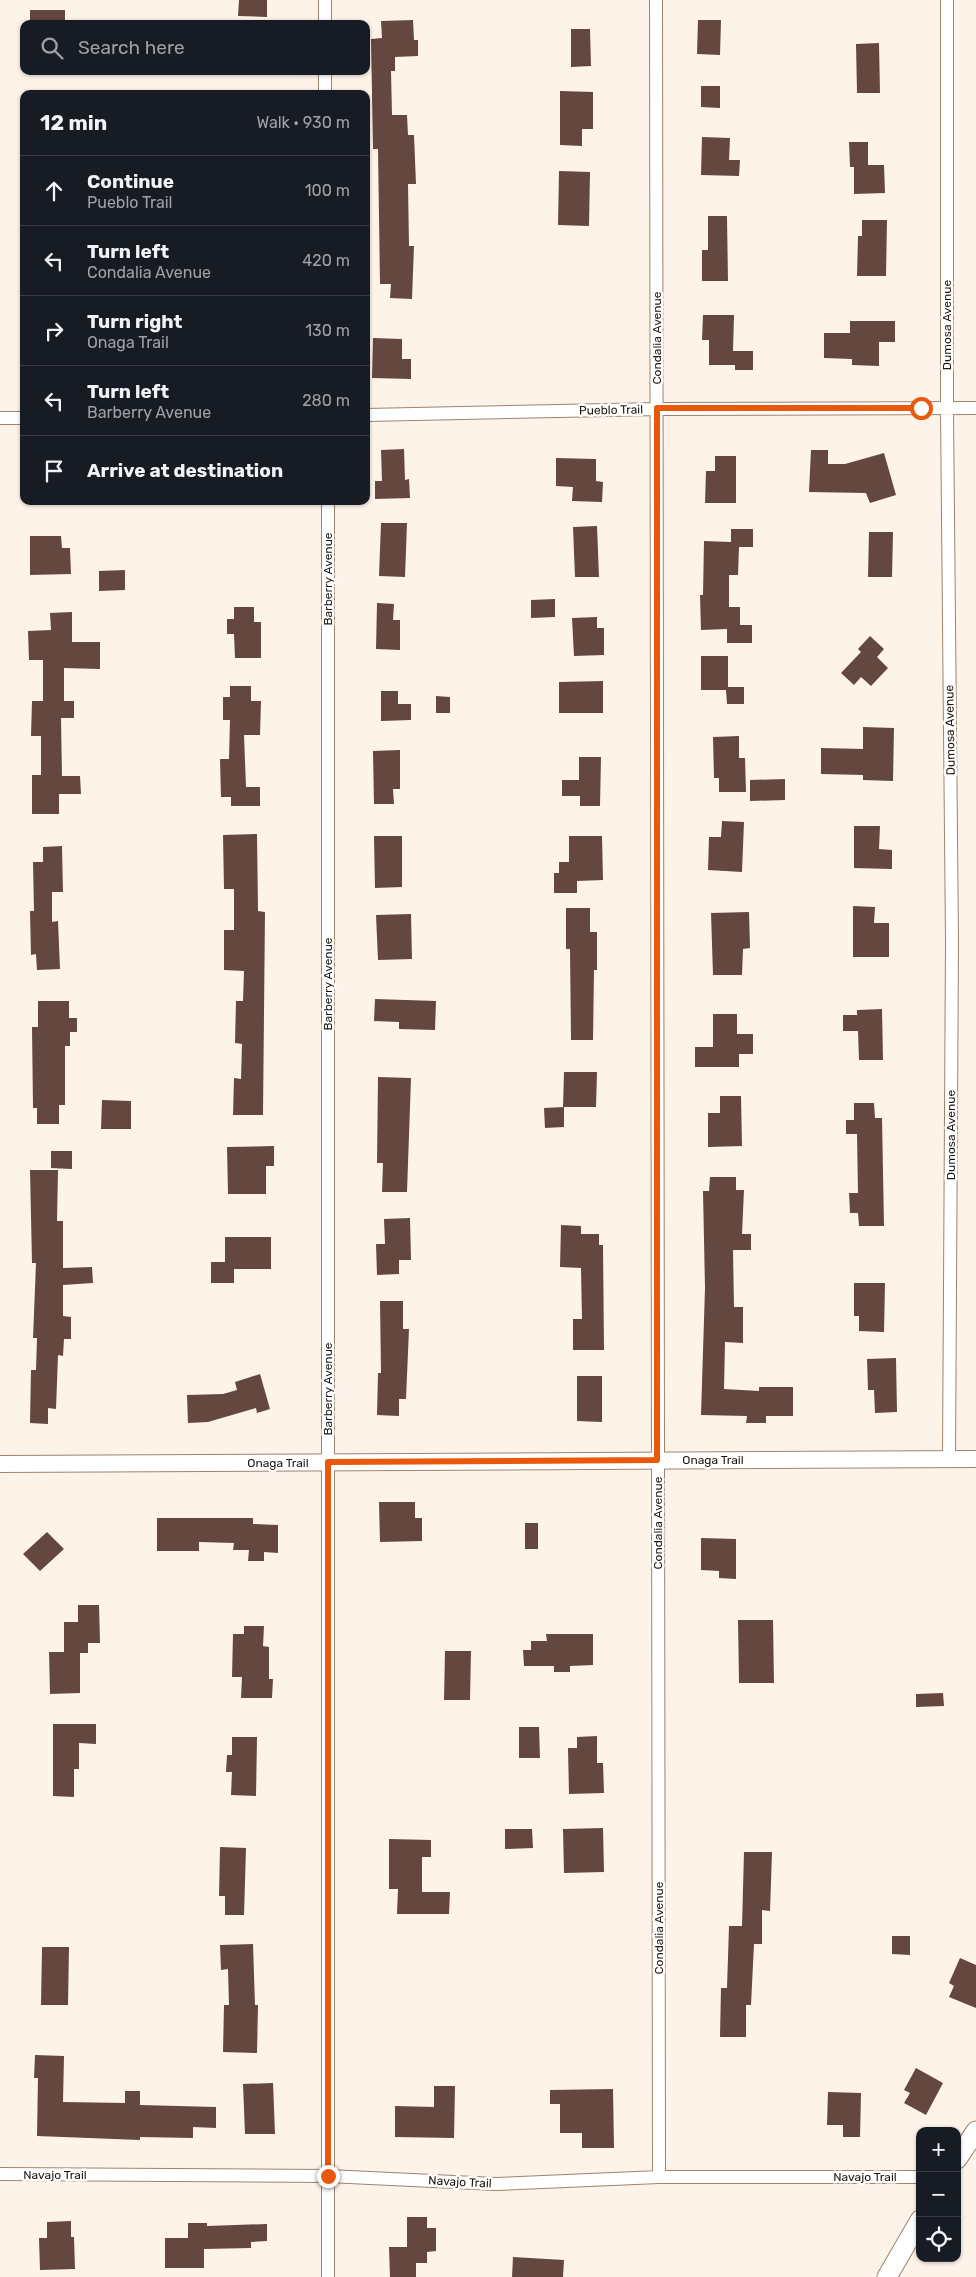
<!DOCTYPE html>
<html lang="en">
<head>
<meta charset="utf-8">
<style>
  body { margin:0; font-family:Rubik,sans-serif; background:#242831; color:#f1f3f6 }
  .controls { position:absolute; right:15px; bottom:15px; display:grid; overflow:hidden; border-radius:10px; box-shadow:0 1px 4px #0004 }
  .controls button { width:45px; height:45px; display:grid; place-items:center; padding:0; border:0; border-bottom:1px solid #363941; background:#171b24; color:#f1f3f6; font:25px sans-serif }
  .stop { position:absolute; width:15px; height:15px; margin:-11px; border:4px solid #ea580c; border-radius:50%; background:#fff }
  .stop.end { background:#ea580c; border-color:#fff; box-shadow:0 1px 5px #0008 }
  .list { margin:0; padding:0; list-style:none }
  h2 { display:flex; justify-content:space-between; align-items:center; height:65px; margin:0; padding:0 20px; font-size:21px }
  h2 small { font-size:16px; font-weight:400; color:#9ea1a6 }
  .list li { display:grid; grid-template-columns:32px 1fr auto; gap:15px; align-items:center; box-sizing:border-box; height:70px; padding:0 20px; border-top:1px solid #363941 }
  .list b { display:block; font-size:19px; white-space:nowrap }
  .list p { margin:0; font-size:16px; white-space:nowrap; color:#9ea1a6 }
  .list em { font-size:16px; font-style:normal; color:#9ea1a6 }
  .icon { flex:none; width:28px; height:28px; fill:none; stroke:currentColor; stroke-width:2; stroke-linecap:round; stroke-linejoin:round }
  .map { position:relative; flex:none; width:976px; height:2277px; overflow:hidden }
  .search { position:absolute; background:#171b24; box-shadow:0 1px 4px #0004; left:20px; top:20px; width:350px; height:55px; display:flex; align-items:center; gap:12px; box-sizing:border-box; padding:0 18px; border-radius:10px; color:#9ea1a6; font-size:19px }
  .panel { position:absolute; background:#171b24; box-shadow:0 1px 4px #0004; left:20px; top:90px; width:350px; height:415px; border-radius:10px }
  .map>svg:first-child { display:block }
</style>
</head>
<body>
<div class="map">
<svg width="976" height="2277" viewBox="0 0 976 2277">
  <rect width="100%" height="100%" fill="#fef3e9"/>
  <path fill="#64473f" d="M239,0h28v17l-29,-1z
    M30,10h35v14h-35z
    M413,20l1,20h4v16l-23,1v14h-4l1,44h15l1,20h6l2,49h-8l1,62h5l-2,53 -22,-1 1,-14h-11l-2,-135h-5l-2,-110 11,-1 -1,-17z
    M698,20h23l-1,35 -23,-1z
    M571,29h19l1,37 -20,1z
    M879,43l1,50h-23l-1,-49z
    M701,86h19v22l-19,-1z
    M560,91l33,1v37h-11v17l-22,-1z
    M702,137l28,1 -1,22h11l-1,16 -38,-1z
    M849,142h19v23h16l1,28 -31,1v-27h-4z
    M559,171l31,1 -1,54 -31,-1z
    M708,216h19l1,65h-26v-31h6z
    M862,220h25l-1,56h-29l1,-40h4z
    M703,315h31l-1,36h20v19h-18v-5h-26v-25h-7z
    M850,321h45v21h-16v24l-27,-1v-6l-28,-1v-25h26z
    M373,338l29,1v20h9v20l-39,-1z
    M404,449l1,31 4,-1 1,19 -35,1v-18h7l-1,-31z
    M811,450h17v14h17l39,-11 12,42 -26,8 -4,-10 -57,-1z
    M715,456h21v47h-31l1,-32h9z
    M556,458l40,1v22l7,1 -1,20 -30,-1 1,-14 -17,-1z
    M381,523h26l-2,54 -26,-1z
    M597,526l2,51h-24l-2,-50z
    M731,529h22v18h-14l-1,28h-9v32h11v18h12v18h-25v-14l-26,1 -1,-35h3l1,-54 27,1z
    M869,532h24l-1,45h-24z
    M30,536h31l1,12h8l1,26 -41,1z
    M125,570v20l-26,1v-20z
    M555,599v18l-24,1v-18z
    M377,603l17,1 -1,16h7v30l-24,-1z
    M234,607h20v15h7v36h-26l-1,-24h-7v-15h7z
    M72,612v30h28v27l-36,-1v33h10v17h-13l1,58h18l1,18h-22v20h-27v-39h9v-39h-10l1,-35h11v-41h-14l-1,-29 23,-1 -1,-17z
    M597,617v11h7v27l-30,1 -2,-38z
    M870,636l14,13 -7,8 11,11 -17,18 -10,-9 -7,8 -13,-12 20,-21 -3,-3z
    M701,656h27v31h16v17h-17l-1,-14h-25z
    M603,681v32h-44v-31z
    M230,686h21v15h10l-1,34h-16l2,52h14v19h-29v-9h-10l-1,-38h9l1,-39h-7v-23h7z
    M381,691h17v13h13v16l-30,1z
    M436,696l14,1v16h-14z
    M863,727l31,1 -1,53 -30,-1v-5l-42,-1v-26l42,1z
    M739,736v22h6l1,34h-27v-14h-5l-1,-41z
    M400,750v39h-7l1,15h-20l-1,-53z
    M579,757h22l-1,49h-20v-10h-18v-16h17z
    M785,779v21l-35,1v-21z
    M722,821l22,1 -2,50 -34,-2 1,-33h12z
    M854,826h26l-1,23 13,1v19l-38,-1z
    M257,834l1,77 7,1 -2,203h-30l1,-37 7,1 1,-35 -7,-1 1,-42h7l1,-30 -20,-1v-40h10v-41h-10l-1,-54z
    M374,836h28v51l-27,1z
    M569,836h33l1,44 -26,1v12h-23v-20h5v-11h10z
    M62,846l1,46h-11v30l6,-1 2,48 -23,1 -1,-16 -5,1 -1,-44h4l-1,-49h10v-15z
    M853,906l22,1 -1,16h15v34h-36z
    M566,908h24v24h7v38h-3l-1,70h-22l-1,-91h-4z
    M749,912l1,36 -7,1 -1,26h-29l-2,-62z
    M411,914l1,45 -34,1 -2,-45z
    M375,999l61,2 -1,29 -36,-1v-7l-25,-1z
    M38,1001h31v17h8v14h-7v14h-5v59h-6v19h-22v-16h-4l-1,-81h6z
    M882,1009l1,51h-24l-1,-29h-15v-16h14v-5z
    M713,1014h24v20h16v20h-14v13h-44v-20h18z
    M564,1072h33l-1,35h-33z
    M378,1077l33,1 -4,114h-25l1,-29h-6z
    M720,1096h21l1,50 -34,1v-34h12z
    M102,1100l29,1v28h-30z
    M854,1103h20l1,15h7l2,108h-25l-1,-13h-8l-1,-20h9l-1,-59h-11v-14h8z
    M564,1107v20l-19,1 -1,-20z
    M274,1146v20h-8v28h-38l-1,-47z
    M51,1151h21v18l-21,-1z
    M30,1170h28l-1,51h6v47l29,-1 1,16 -30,2v31l8,1v22h-7l-1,17 -5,-1 -2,54 -8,-1v16l-18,-1 1,-53h5l1,-32h-4l3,-75h-4z
    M710,1177h26v13h8l-2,44h9v16h-18l1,57h9v36l-18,-1 -1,47 35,2v-4h34v29h-27v7h-20l1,-7 -46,-1 4,-127 -2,-97h6z
    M410,1218l1,42h-12v14l-22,1 -1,-31h9l-1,-25z
    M561,1225l20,1v8h18v11h4l1,105h-31v-31h9l-1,-51 -21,-1z
    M225,1237h46v32h-37v14h-23v-21h14z
    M854,1283h31l-1,49 -25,-1v-15h-5z
    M380,1301h23v28h6l-3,70h-7v17l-22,-1 1,-42h3z
    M896,1358l1,54 -22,1 -1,-23h-6l-1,-31z
    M260,1374l10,35 -13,4 -1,-5 -48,14 -20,1 -1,-28 36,-1 14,-4 -2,-8z
    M577,1376h25v46l-25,-1z
    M379,1502h36v16h7v23l-42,1z
    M157,1518h96v6l25,1v28l-14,-1v9h-16l1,-11h-16l1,-7 -35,-1v9h-42z
    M525,1523h13v26h-13z
    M47,1532l17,17 -24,22 -17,-17z
    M701,1538l35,1v40l-17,-1v-7l-18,-1z
    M78,1605h21l1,38h-12v10h-8v40l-30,1 -1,-42h15v-30h14z
    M738,1620h35l1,63h-35z
    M244,1626h20l-1,20 6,1v32h4l-1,19h-31l1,-21h-10l1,-43h11z
    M546,1634h47v31l-23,1v6h-16v-6h-30l-1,-16h8v-9h16z
    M445,1651h26l-1,49h-26z
    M943,1693l1,13 -28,1v-13z
    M53,1724h43v20l-17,-1v26h-5v28l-21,-1z
    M519,1727h20l1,31h-21z
    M597,1736v27h6l1,30 -35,1 -1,-46h9v-11z
    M232,1737h25l-1,59 -25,-1 1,-23h-6l1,-17h5z
    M603,1828l1,44 -40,1 -1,-44z
    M505,1829h27l1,19 -28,1z
    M389,1839l42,1v17h-9v35h28l-1,22h-52l1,-25h-9z
    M220,1847l26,1 -2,67h-19v-19h-6z
    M744,1852h28l-2,59 -8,-1v34h-8l-3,61h-5v32h-26l1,-49h6l2,-62h13z
    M892,1936h18v19l-18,-1z
    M253,1944l2,61h3l-1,48 -34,-1 1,-47h5l-1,-36 -7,1 -1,-25z
    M42,1947h27l-1,58h-27z
    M960,1958l16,7v43l-27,-11 5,-11 -5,-3z
    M35,2055l29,1 -1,46 62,1v-12h15v14l76,2v21l-23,-1v11l-53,-1v3l-103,-4 1,-58h-4z
    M916,2068l27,15 -17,32 -22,-12 6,-10 -6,-3z
    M273,2083l2,51h-30l-2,-50z
    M434,2086h21l-1,52 -59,-1v-31l39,1z
    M613,2089l1,59h-32v-15h-22v-29h-10v-14z
    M828,2092l33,1 -1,44h-17v-12h-16z
    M407,2217h20v11h9v23l-9,1v11h-11v14h-26l-1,-30h18z
    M71,2221v16h3l1,32 -35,1 -1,-32h8v-16z
    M188,2223h19v3l60,-2v17l-16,1v6l-47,1v19h-39v-30h23z
    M513,2257l51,3 -1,17h-51z"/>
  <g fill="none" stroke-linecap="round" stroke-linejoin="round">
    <defs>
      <path id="minor" d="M325,0v24
        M656,0l3,2177
        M947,0v409l5,533 -3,518
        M325,71v23
        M366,415l291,-6 319,-1
        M0,418h24
        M328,501v1776
        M0,2174l328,2 168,8 163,-7h261"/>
      <path id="tertiary" d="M0,1464l976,-5"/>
      <path id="secondary" d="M957,2159l19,-28
        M887,2277l33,-57"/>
    </defs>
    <use href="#minor" stroke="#9c846e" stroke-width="14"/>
    <use href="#tertiary" stroke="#9c846e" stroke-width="18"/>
    <use href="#secondary" stroke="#9c846e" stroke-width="21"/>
    <use href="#minor" stroke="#fff" stroke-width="12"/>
    <use href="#tertiary" stroke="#fff" stroke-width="16"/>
    <use href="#secondary" stroke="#fff" stroke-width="19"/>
  </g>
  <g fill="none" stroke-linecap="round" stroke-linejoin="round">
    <path stroke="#ea580c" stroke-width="6" d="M328,2176v-714l329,-2v-1052h264"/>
  </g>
  <g text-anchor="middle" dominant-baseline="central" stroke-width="5" stroke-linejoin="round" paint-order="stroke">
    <g font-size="12" fill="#1f160e" stroke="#fff">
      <text transform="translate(947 325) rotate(-90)">Dumosa Avenue</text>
      <text transform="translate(657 338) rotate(-90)">Condalia Avenue</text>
      <text transform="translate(611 410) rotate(-1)">Pueblo Trail</text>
      <text transform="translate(328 579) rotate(-90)">Barberry Avenue</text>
      <text transform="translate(950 730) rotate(-91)">Dumosa Avenue</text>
      <text transform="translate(328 984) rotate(-90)">Barberry Avenue</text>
      <text transform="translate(951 1135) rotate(-90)">Dumosa Avenue</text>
      <text transform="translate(328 1389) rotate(-90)">Barberry Avenue</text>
      <text x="713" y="1460">Onaga Trail</text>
      <text x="278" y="1463">Onaga Trail</text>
      <text transform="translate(658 1523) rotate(-90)">Condalia Avenue</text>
      <text transform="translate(659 1928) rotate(-90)">Condalia Avenue</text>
      <text x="55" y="2175">Navajo Trail</text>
      <text x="865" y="2177">Navajo Trail</text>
      <text transform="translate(460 2182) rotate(3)">Navajo Trail</text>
    </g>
  </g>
</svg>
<div class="controls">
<button>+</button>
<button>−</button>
<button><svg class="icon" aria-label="locate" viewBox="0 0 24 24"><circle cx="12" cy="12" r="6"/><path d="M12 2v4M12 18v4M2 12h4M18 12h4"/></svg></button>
</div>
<div class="stop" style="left:921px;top:408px"></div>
<div class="stop end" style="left:328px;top:2176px"></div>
<div class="search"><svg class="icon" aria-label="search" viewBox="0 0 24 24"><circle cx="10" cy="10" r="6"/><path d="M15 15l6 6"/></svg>Search here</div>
<section class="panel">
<h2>12 min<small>Walk · 930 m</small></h2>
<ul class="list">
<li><svg class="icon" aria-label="ahead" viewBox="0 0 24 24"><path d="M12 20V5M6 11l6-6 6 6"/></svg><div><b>Continue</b><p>Pueblo Trail</p></div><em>100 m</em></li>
<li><svg class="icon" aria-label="left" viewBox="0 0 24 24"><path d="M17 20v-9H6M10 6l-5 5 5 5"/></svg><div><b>Turn left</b><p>Condalia Avenue</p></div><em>420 m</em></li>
<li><svg class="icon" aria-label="right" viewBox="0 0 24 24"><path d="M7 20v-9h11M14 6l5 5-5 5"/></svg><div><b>Turn right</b><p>Onaga Trail</p></div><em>130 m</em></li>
<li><svg class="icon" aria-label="left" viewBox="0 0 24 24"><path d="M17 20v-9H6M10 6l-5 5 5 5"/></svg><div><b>Turn left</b><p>Barberry Avenue</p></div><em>280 m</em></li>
<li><svg class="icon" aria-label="arrive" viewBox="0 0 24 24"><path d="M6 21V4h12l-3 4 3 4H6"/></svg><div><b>Arrive at destination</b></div></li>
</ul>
</section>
</div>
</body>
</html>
